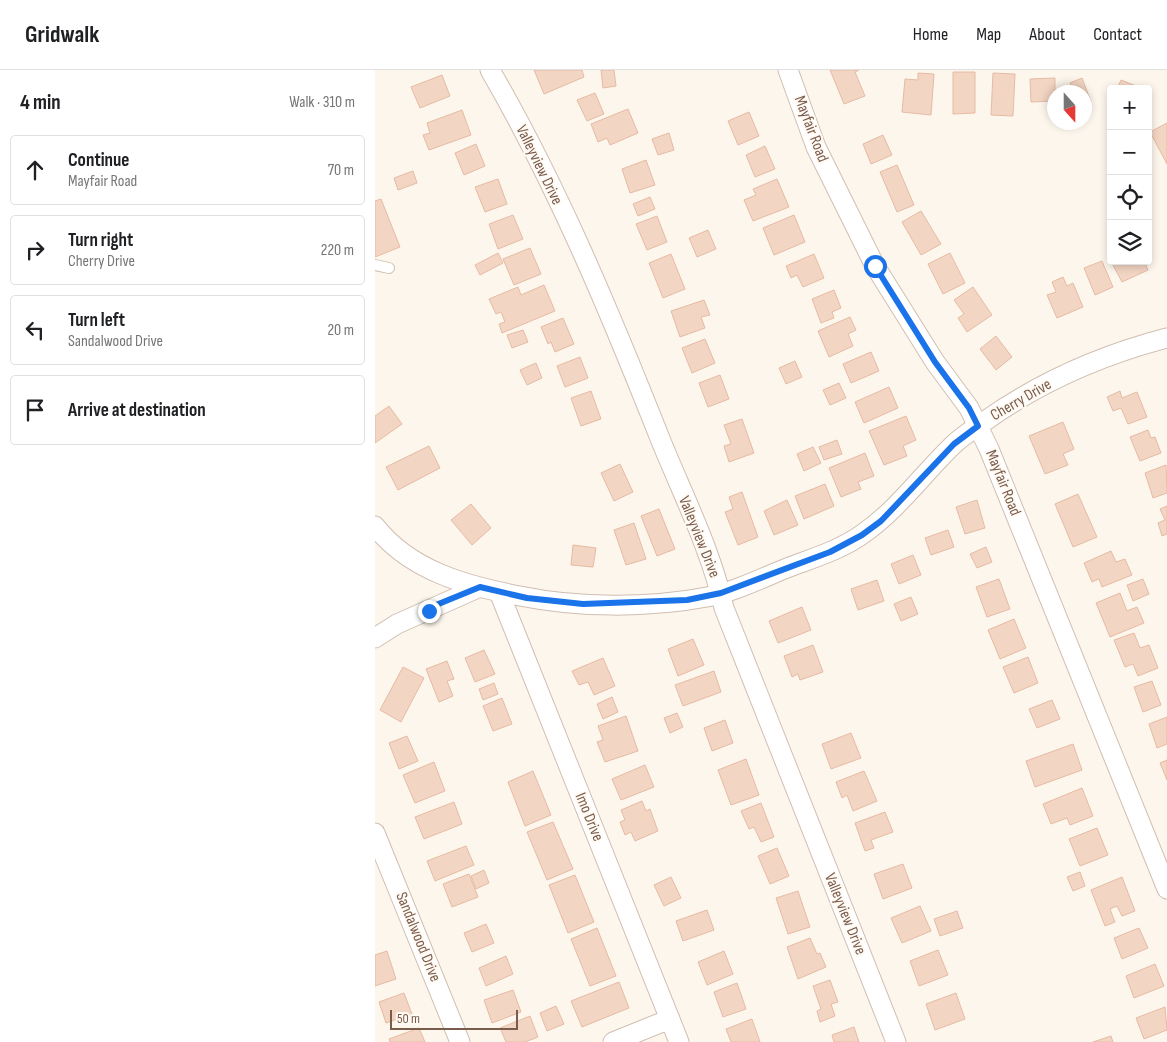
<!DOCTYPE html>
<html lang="en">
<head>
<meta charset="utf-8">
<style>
  body { margin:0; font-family:"Sofia Sans Condensed",sans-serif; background:#f6f6f6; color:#202124 }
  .controls { position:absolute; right:15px; top:15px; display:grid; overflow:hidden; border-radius:5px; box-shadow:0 2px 8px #0003 }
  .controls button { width:45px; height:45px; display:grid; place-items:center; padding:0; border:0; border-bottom:1px solid #e0e0e0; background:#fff; color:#202124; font:25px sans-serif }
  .compass { position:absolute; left:672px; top:15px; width:45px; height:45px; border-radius:50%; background:#fff; box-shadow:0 2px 8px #0003; rotate:159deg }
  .scale { position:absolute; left:15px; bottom:12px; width:128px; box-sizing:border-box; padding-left:5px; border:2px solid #7a5c4d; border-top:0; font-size:14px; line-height:18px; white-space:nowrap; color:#7a5c4d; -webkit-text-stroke:4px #fffaf3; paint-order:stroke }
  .stop { position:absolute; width:15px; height:15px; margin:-11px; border:4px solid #1a73e8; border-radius:50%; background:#fff }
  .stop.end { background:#1a73e8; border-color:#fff; box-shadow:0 1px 5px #0008 }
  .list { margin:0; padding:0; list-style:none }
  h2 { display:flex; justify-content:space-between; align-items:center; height:65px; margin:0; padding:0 20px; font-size:21px }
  h2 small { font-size:16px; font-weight:400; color:#757577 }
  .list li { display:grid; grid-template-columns:32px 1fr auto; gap:15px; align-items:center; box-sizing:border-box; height:70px; margin:0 10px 10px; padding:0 10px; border:1px solid #e0e0e0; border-radius:5px }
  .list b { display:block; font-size:19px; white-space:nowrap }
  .list p { margin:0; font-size:16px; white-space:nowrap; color:#757577 }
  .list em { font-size:16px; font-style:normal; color:#757577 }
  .icon { flex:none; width:28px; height:28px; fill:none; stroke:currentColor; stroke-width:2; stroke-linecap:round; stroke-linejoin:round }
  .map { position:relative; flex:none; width:792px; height:972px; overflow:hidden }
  header { display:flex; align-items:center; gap:30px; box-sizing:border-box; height:70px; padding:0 25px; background:#fff; border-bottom:1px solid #e0e0e0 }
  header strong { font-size:24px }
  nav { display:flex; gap:28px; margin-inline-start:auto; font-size:18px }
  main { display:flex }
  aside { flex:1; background:#fff }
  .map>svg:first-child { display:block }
</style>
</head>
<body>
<header>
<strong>Gridwalk</strong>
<nav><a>Home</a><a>Map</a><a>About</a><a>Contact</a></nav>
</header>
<main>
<aside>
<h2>4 min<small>Walk · 310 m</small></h2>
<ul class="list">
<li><svg class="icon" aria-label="ahead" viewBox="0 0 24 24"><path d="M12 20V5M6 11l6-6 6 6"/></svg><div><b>Continue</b><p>Mayfair Road</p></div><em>70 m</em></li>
<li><svg class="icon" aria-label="right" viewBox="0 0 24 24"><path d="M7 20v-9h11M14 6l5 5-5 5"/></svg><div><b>Turn right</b><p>Cherry Drive</p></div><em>220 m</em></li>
<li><svg class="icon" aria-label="left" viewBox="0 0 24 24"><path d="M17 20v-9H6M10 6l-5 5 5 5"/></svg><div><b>Turn left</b><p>Sandalwood Drive</p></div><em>20 m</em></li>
<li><svg class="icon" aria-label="arrive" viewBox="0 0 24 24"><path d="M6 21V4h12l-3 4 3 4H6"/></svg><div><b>Arrive at destination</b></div></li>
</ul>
</aside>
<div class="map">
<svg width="792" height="972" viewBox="0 0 792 972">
  <rect width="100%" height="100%" fill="#fdf6ec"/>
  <path fill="#f3d5c3" stroke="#e6bba3" d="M159,0h48l2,7 -40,17z
    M226,0h13l2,16 -13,2z
    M455,0h29l-4,2 10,24 -21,8z
    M578,2h22v41l-22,1z
    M543,3l16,1 -3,41 -29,-3 3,-33 13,1z
    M618,3l22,1 -2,42 -22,-1z
    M67,5l8,21 -30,12 -9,-21z
    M680,8v23l-24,1 -1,-23z
    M707,8l9,24 -6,2v-12h-12l-3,-9z
    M746,10l20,8v1h-24z
    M220,23l9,21 -17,7 -10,-21z
    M253,39l10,24 -28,12 -3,-7 -9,4 -7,-18z
    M87,40l9,25 -42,15 -6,-15 7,-2 -3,-10z
    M374,42l10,24 -21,9 -10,-24z
    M792,53v41l-17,-32z
    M294,63l5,17 -16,5 -6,-16z
    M508,65l9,20 -21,9 -8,-20z
    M101,74l9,22 -21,9 -9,-22z
    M390,76l10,23 -20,8 -9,-22z
    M271,90l9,25 -25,8 -8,-24z
    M522,95l17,40 -17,7 -17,-40z
    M38,101l4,12 -19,7 -4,-12z
    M123,109l9,25 -22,8 -10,-25z
    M402,109l12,28 -36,14 -9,-21 12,-5 -3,-6z
    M275,127l5,12 -17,7 -5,-12z
    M6,129l19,48 -25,10v-56z
    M546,141l20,33 -20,11 -19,-33z
    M138,145l10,24 -25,10 -9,-25z
    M419,145l11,27 -31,13 -11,-27z
    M282,146l10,26 -20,8 -11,-26z
    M333,160l8,19 -19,8 -8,-19z
    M155,178l11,26 -27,11 -11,-26z
    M123,183l5,10 -23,12 -5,-10z
    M575,183l15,30 -22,11 -15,-30z
    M296,184l14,35 -22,9 -14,-35z
    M439,184l10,24 -21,9 -6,-12 -6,3 -5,-12z
    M727,191l11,26 -18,8 -11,-27z
    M746,191h23l4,9 -26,12 -9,-17z
    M688,207l4,9 6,-3 10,24 -26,11 -10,-23 9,-3 -4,-10z
    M169,215l11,26 -53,22 -3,-9 6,-2 -4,-10 -5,2 -7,-15 29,-12 3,8z
    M598,217l19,28 -25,17 -9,-14 6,-4 -10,-14z
    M459,220l7,18 -9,4 2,6 -13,5 -9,-24z
    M329,230l6,15 -9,2 4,11 -25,9 -9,-26z
    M475,247l6,13 -8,4 5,12 -24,11 -11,-26z
    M188,248l11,26 -19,8 -4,-10 -3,2 -7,-17z
    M148,260l5,12 -16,6 -5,-13z
    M621,266l16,21 -16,13 -16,-21z
    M330,269l10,24 -23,10 -10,-25z
    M496,282l8,19 -28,12 -8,-19z
    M205,287l8,21 -23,9 -8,-21z
    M420,291l7,16 -16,7 -7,-16z
    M161,293l6,15 -15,7 -7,-15z
    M345,305l9,24 -21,8 -9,-24z
    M464,313l7,15 -16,7 -7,-15z
    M514,317l9,21 -34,15 -9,-21z
    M216,321l10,28 -20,7 -10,-28z
    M745,321l2,7 15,-6 10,25 -19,7 -7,-16 -8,3 -6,-14z
    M14,336l13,18 -27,19v-27z
    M531,346l10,24 -13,6 4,10 -23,9 -15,-34z
    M367,349l12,34 -25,9 -5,-16 7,-2 -7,-19z
    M688,352l11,27 -11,5 5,11 -23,9 -16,-38z
    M773,360l3,8 4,-1 6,16 -21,8 -10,-24z
    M462,370l5,14 -18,6 -5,-13z
    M54,376l11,22 -42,22 -12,-23z
    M438,377l8,16 -17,8 -7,-17z
    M490,383l9,23 -16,6 3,7 -20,8 -12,-29z
    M245,394l13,28 -19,9 -13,-28z
    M791,395l1,28 -14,5 -8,-25z
    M450,414l9,22 -30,13 -9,-23z
    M367,422l16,45 -20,8 -13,-33 8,-3 -4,-12z
    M703,424l19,43 -24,10 -18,-43z
    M412,430l11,25 -24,10 -10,-24z
    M602,430l8,28 -20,6 -9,-27z
    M96,434l20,24 -19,17 -21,-25z
    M792,436v28l-5,2 -4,-13 7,-3 -5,-11z
    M284,439l16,40 -18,7 -16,-40z
    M259,453l12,36 -20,6 -12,-35z
    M573,460l6,17 -23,8 -6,-17z
    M198,475l23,3 -3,19 -22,-2z
    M611,477l6,15 -15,6 -7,-14z
    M736,481l5,11 9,-3 7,16 -30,12 -3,-8 -7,3 -8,-19z
    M538,485l8,20 -22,9 -8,-20z
    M624,509l11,30 -23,8 -11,-30z
    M768,509l6,15 -16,7 -6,-16z
    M502,510l7,21 -26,9 -7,-21z
    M745,523l7,18 10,-4 7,16 -34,14 -14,-34z
    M536,527l7,17 -17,7 -7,-17z
    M427,537l9,23 -33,13 -9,-22z
    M639,549l12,29 -26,11 -12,-29z
    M759,563l6,15 9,-3 9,23 -20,8 -5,-12 -8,3 -11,-27z
    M318,569l11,26 -26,11 -10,-27z
    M438,575l10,27 -23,8 -2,-6 -6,3 -8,-21z
    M109,580l11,24 -20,8 -10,-24z
    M653,587l10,26 -24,10 -11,-26z
    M228,588l12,28 -21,9 -6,-13 -9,3 -7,-14z
    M72,591l7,18 -7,2 6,15 -14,6 -13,-33z
    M28,597l21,11 -23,44 -21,-12z
    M339,601l7,21 -38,14 -8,-21z
    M777,611l9,24 -18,7 -9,-25z
    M119,613l4,11 -15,6 -4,-11z
    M237,627l6,15 -15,7 -6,-15z
    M127,628l10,26 -19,7 -10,-25z
    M677,630l8,19 -23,9 -8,-19z
    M302,643l6,14 -13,6 -6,-15z
    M251,646l12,35 -33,11 -8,-20 6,-2 -5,-14z
    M792,647v27l-10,4 -8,-24z
    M350,650l8,23 -21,8 -8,-23z
    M476,663l10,25 -30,11 -9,-25z
    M32,666l11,25 -19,8 -10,-26z
    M698,674l9,26 -47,17 -9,-26z
    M371,689l13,36 -28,10 -13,-35z
    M792,690v20l-7,-17z
    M59,692l11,29 -30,12 -12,-28z
    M270,695l9,22 -33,13 -9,-21z
    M158,701l18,44 -26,11 -17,-44z
    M489,701l13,30 -24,10 -6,-16 -5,3 -6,-16z
    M707,718l11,28 -23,9 -3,-7 -16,6 -8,-20z
    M267,731l4,10 4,-2 8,22 -23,10 -4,-9 -6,3 -5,-13 5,-2 -4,-10z
    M79,732l8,22 -38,15 -9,-22z
    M386,733l13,34 -13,5 -7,-15 -5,2 -8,-18z
    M510,742l8,20 -22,8 3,8 -9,3 -10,-28z
    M178,752l20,47 -26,11 -20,-48z
    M722,758l11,27 -28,11 -11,-27z
    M91,776l8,19 -39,16 -8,-20z
    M402,778l12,28 -19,8 -12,-28z
    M528,794l9,24 -29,11 -9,-25z
    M109,800l5,13 -13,6 -5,-13z
    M705,802l5,14 -12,5 -6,-14z
    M94,804l9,23 -26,10 -9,-23z
    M200,805l19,47 -26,11 -19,-48z
    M296,807l10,21 -17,8 -10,-21z
    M747,807l13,34 -13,5 -5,-10 -7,3 5,13 -10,4 -14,-36z
    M423,821l12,36 -22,7 -12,-36z
    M545,836l11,25 -29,12 -11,-25z
    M332,840l7,20 -31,11 -7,-20z
    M582,841l6,17 -23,8 -6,-17z
    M111,854l8,19 -22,9 -8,-19z
    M222,858l19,48 -26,10 -19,-47z
    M764,858l9,20 -26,11 -8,-21z
    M435,868l7,16 3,-1 6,14 -28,12 -11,-32z
    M563,880l10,25 -29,11 -9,-25z
    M12,881l9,28 -21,7v-31z
    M349,881l9,23 -26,11 -9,-23z
    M131,886l7,18 -27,12 -7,-18z
    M780,894l9,22 -30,12 -8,-22z
    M455,910l8,22 -7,2 4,12 -15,6 -3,-11 4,-2 -8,-23z
    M244,912l10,26 -47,19 -11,-26z
    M362,913l9,26 -23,8 -9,-25z
    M138,920l8,22 -29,11 -8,-23z
    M29,923l8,21 -26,9 -7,-21z
    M581,923l9,26 -30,11 -9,-26z
    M181,936l8,18 -17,7 -7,-18z
    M790,937l2,23 -23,9 -8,-21z
    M155,946l8,21 -13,5h-19l-6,-14z
    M377,949l8,23h-29l-5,-13z
    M479,957l5,15h-25l-2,-7z
    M44,958l6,14h-35l-1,-3z
    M736,966l2,6h-20z"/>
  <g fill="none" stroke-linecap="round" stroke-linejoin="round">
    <defs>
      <path id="lane" d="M0,195l14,3"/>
      <path id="street" d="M115,0c68,117 121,245 171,371 22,54 50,109 63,167l172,434
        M413,0l28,77 59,119 60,96 34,46 20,41 178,440
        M0,456c35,45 92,60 145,70 58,12 129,12 187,1 27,-5 55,-19 80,-29 26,-10 54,-18 77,-35 34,-24 59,-59 89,-88 9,-9 21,-16 32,-24 55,-39 117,-66 182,-83
        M124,522l180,450
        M0,568l22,-14 83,-37
        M0,763l85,209
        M238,972l57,-23"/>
    </defs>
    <use href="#lane" stroke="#d1beb0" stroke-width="12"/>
    <use href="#street" stroke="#d1beb0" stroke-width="21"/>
    <use href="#lane" stroke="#fff" stroke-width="10"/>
    <use href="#street" stroke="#fff" stroke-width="19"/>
  </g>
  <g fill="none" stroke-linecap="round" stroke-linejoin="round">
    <path stroke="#1a73e8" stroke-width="6" d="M54,541l7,-6 44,-18 47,11 56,6 104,-4 34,-7 109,-41 32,-17 19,-14 73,-77 24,-18 -9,-18 -34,-46 -60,-96"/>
  </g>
  <g text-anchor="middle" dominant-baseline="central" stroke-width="4" stroke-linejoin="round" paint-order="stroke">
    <g font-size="16" fill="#7a5c4d" stroke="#fffaf3">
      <text transform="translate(436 59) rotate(69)">Mayfair Road</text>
      <text transform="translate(164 95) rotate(64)">Valleyview Drive</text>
      <text transform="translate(646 330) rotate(-30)">Cherry Drive</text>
      <text transform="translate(628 413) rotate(68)">Mayfair Road</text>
      <text transform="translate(324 467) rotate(68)">Valleyview Drive</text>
      <text transform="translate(214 747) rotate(68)">Imo Drive</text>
      <text transform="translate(470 844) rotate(68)">Valleyview Drive</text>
      <text transform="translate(43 867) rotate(68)">Sandalwood Drive</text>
    </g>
  </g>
</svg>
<div class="controls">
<button>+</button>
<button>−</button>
<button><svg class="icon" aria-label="locate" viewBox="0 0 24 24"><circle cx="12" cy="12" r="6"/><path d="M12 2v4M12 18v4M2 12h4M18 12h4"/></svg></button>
<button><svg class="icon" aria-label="layers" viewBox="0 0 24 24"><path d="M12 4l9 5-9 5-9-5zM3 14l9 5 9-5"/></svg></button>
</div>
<svg class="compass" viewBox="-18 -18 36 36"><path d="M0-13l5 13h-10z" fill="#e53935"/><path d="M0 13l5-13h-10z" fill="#757577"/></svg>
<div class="scale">50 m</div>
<div class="stop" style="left:500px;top:196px"></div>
<div class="stop end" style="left:54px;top:541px"></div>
</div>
</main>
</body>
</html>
